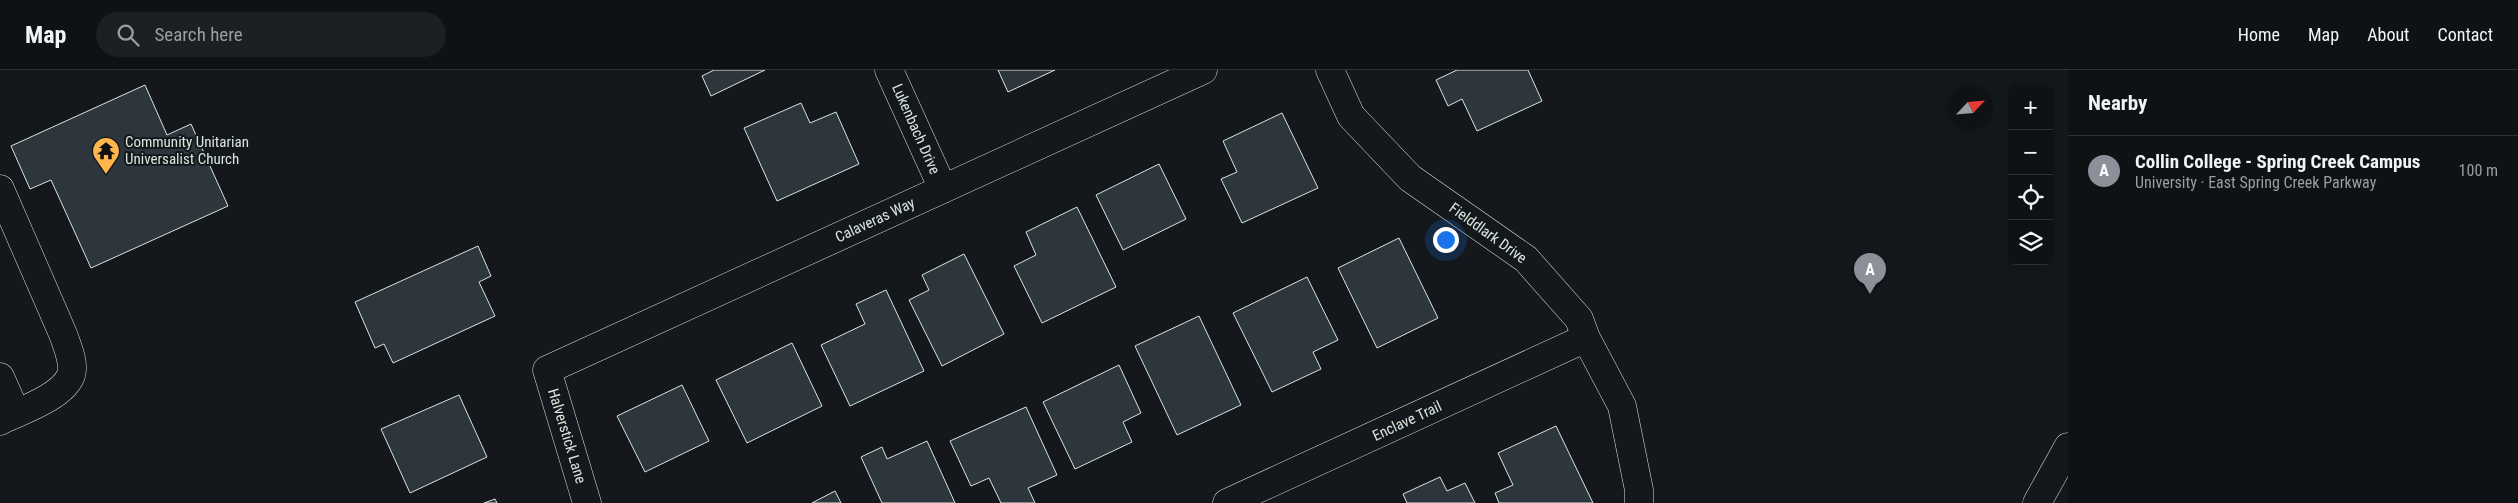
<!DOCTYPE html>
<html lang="en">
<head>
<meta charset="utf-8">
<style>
  body { margin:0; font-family:"Roboto Condensed",sans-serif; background:#1d2022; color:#f1f3f6 }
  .controls { position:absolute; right:15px; top:15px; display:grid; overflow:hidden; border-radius:8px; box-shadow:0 2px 8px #0003 }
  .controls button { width:45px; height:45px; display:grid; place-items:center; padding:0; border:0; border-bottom:1px solid #2f3234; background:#0f1215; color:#f1f3f6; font:25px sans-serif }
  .compass { position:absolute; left:1948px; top:15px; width:45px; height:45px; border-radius:50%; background:#0f1215; box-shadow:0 2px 8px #0003; rotate:64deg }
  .you { position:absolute; left:1445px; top:169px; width:18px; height:18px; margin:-12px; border:4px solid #fff; border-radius:50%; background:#1a73e8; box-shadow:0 0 0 8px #1a73e833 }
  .badge { display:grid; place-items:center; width:32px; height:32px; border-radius:50%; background:#8c9099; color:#fff; font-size:16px; font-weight:700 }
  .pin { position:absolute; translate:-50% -41px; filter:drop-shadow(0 1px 2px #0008) }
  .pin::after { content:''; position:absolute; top:26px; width:18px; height:15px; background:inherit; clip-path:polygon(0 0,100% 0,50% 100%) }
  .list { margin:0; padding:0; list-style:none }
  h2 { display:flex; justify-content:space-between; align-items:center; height:65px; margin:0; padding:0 20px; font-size:21px }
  h2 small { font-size:16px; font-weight:400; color:#9b9ea0 }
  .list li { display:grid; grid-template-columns:32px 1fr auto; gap:15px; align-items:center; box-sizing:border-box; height:70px; padding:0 20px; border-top:1px solid #2f3234 }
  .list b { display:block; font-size:19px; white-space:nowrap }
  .list p { margin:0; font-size:16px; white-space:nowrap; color:#9b9ea0 }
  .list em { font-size:16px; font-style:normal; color:#9b9ea0 }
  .icon { flex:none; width:28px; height:28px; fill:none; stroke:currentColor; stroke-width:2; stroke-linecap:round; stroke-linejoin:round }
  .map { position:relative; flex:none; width:2068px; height:433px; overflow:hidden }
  header { display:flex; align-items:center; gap:30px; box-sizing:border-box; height:70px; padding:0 25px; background:#0f1215; border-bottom:1px solid #2f3234 }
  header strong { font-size:24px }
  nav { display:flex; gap:28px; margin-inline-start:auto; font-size:18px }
  .search { width:350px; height:45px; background:#1d2022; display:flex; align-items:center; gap:12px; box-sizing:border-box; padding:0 18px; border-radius:28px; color:#9b9ea0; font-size:19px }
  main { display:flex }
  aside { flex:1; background:#0f1215 }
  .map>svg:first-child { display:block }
</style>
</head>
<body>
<header>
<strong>Map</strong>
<div class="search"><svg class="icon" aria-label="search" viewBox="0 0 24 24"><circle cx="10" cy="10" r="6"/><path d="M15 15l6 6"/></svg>Search here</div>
<nav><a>Home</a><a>Map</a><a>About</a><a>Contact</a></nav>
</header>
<main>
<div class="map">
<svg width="2068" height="433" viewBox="0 0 2068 433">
  <rect width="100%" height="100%" fill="#14181c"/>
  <path fill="#2c363c" stroke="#d8e6dc" d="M714,0h51l-54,26 -9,-20z
    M998,0h57l-47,22z
    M1457,0h71l14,31 -65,30 -15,-32 -14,7 -12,-26z
    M145,15l22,50 24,-11 37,82 -137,62 -40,-88 -21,9 -19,-43z
    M801,33l9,20 26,-11 23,52 -82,37 -33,-73z
    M1282,43l36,75 -76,35 -21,-44 16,-7 -14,-31z
    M1159,94l27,55 -63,31 -27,-55z
    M1077,137l39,80 -74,36 -28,-57 22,-11 -10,-23z
    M1399,168l39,80 -61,30 -39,-80z
    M478,176l13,30 -12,6 16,34 -102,47 -9,-19 -9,4 -20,-46z
    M964,184l40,80 -62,32 -33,-66 20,-10 -7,-15z
    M1307,207l31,63 -25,12 8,17 -49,23 -39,-79z
    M886,220l38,81 -74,35 -29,-61 44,-21 -9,-20z
    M1199,246l42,89 -64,30 -42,-89z
    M792,273l30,63 -75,37 -31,-63z
    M1119,295l22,48 -18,9 9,20 -57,27 -32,-67z
    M682,315l27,56 -64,31 -28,-56z
    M459,325l28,62 -77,36 -29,-64z
    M1026,337l31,68 -29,13 7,15h-34l-12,-25 -18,8 -21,-45z
    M1556,356l37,77h-94l-4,-10 18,-8 -15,-32z
    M927,371l28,62h-73l-21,-46 21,-10 5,12z
    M1440,407l7,14 18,-8 10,20h-68l-4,-9z
    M835,421l6,12h-29z
    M495,429l2,4h-13z"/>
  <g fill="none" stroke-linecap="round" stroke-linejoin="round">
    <defs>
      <path id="minor" d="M889,0l54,119
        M1330,0l21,46 59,62 116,81 53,60 7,19 36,68 17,84v13
        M0,119l63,145c4,12 12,29 8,41 -8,22 -51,36 -71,46
        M0,307l16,36
        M587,433l-40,-133 656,-300
        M1227,433l359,-165"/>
      <path id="major" d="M2037,433l31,-56"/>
    </defs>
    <use href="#minor" stroke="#d8e6dc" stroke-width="29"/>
    <use href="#major" stroke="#d8e6dc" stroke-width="29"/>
    <use href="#minor" stroke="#14181c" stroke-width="28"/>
    <use href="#major" stroke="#14181c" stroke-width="28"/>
  </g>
  <defs>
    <symbol id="temple-pin" viewBox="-11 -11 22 30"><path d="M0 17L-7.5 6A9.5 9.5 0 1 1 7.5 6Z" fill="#ffb74d" stroke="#14181c"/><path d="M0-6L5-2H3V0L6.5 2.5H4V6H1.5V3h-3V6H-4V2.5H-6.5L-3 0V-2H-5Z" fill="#111"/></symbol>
  </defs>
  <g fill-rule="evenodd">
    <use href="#temple-pin" x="90" y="65" width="32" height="43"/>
  </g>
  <g text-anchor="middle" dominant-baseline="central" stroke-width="4" stroke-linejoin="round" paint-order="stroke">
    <g font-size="15" fill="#d8e6dc" stroke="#14181c">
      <text transform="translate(916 59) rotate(66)">Lukenbach Drive</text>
      <text transform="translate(875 150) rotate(-25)">Calaveras Way</text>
      <text transform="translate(1488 163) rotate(36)">Fielddlark Drive</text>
      <text transform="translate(1407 351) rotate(-25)">Enclave Trail</text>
      <text transform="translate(567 366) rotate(73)">Halverstick Lane</text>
    </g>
    <g font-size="15" fill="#d8e6dc" stroke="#14181c" text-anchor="start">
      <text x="125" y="72">Community Unitarian<tspan x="125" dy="17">Universalist Church</tspan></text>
    </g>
  </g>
</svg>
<div class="controls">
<button>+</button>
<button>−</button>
<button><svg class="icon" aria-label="locate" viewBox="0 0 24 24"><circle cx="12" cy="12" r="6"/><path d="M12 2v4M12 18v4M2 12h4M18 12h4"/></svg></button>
<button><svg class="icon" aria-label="layers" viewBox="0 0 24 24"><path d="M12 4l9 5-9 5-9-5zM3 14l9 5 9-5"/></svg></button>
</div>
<svg class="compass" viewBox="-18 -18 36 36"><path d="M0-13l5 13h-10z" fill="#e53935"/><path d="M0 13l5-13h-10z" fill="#9b9ea0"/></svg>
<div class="you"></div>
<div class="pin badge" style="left:1870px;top:224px">A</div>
</div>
<aside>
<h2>Nearby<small></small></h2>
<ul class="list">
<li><span class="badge">A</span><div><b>Collin College - Spring Creek Campus</b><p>University · East Spring Creek Parkway</p></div><em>100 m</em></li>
</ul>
</aside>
</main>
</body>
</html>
